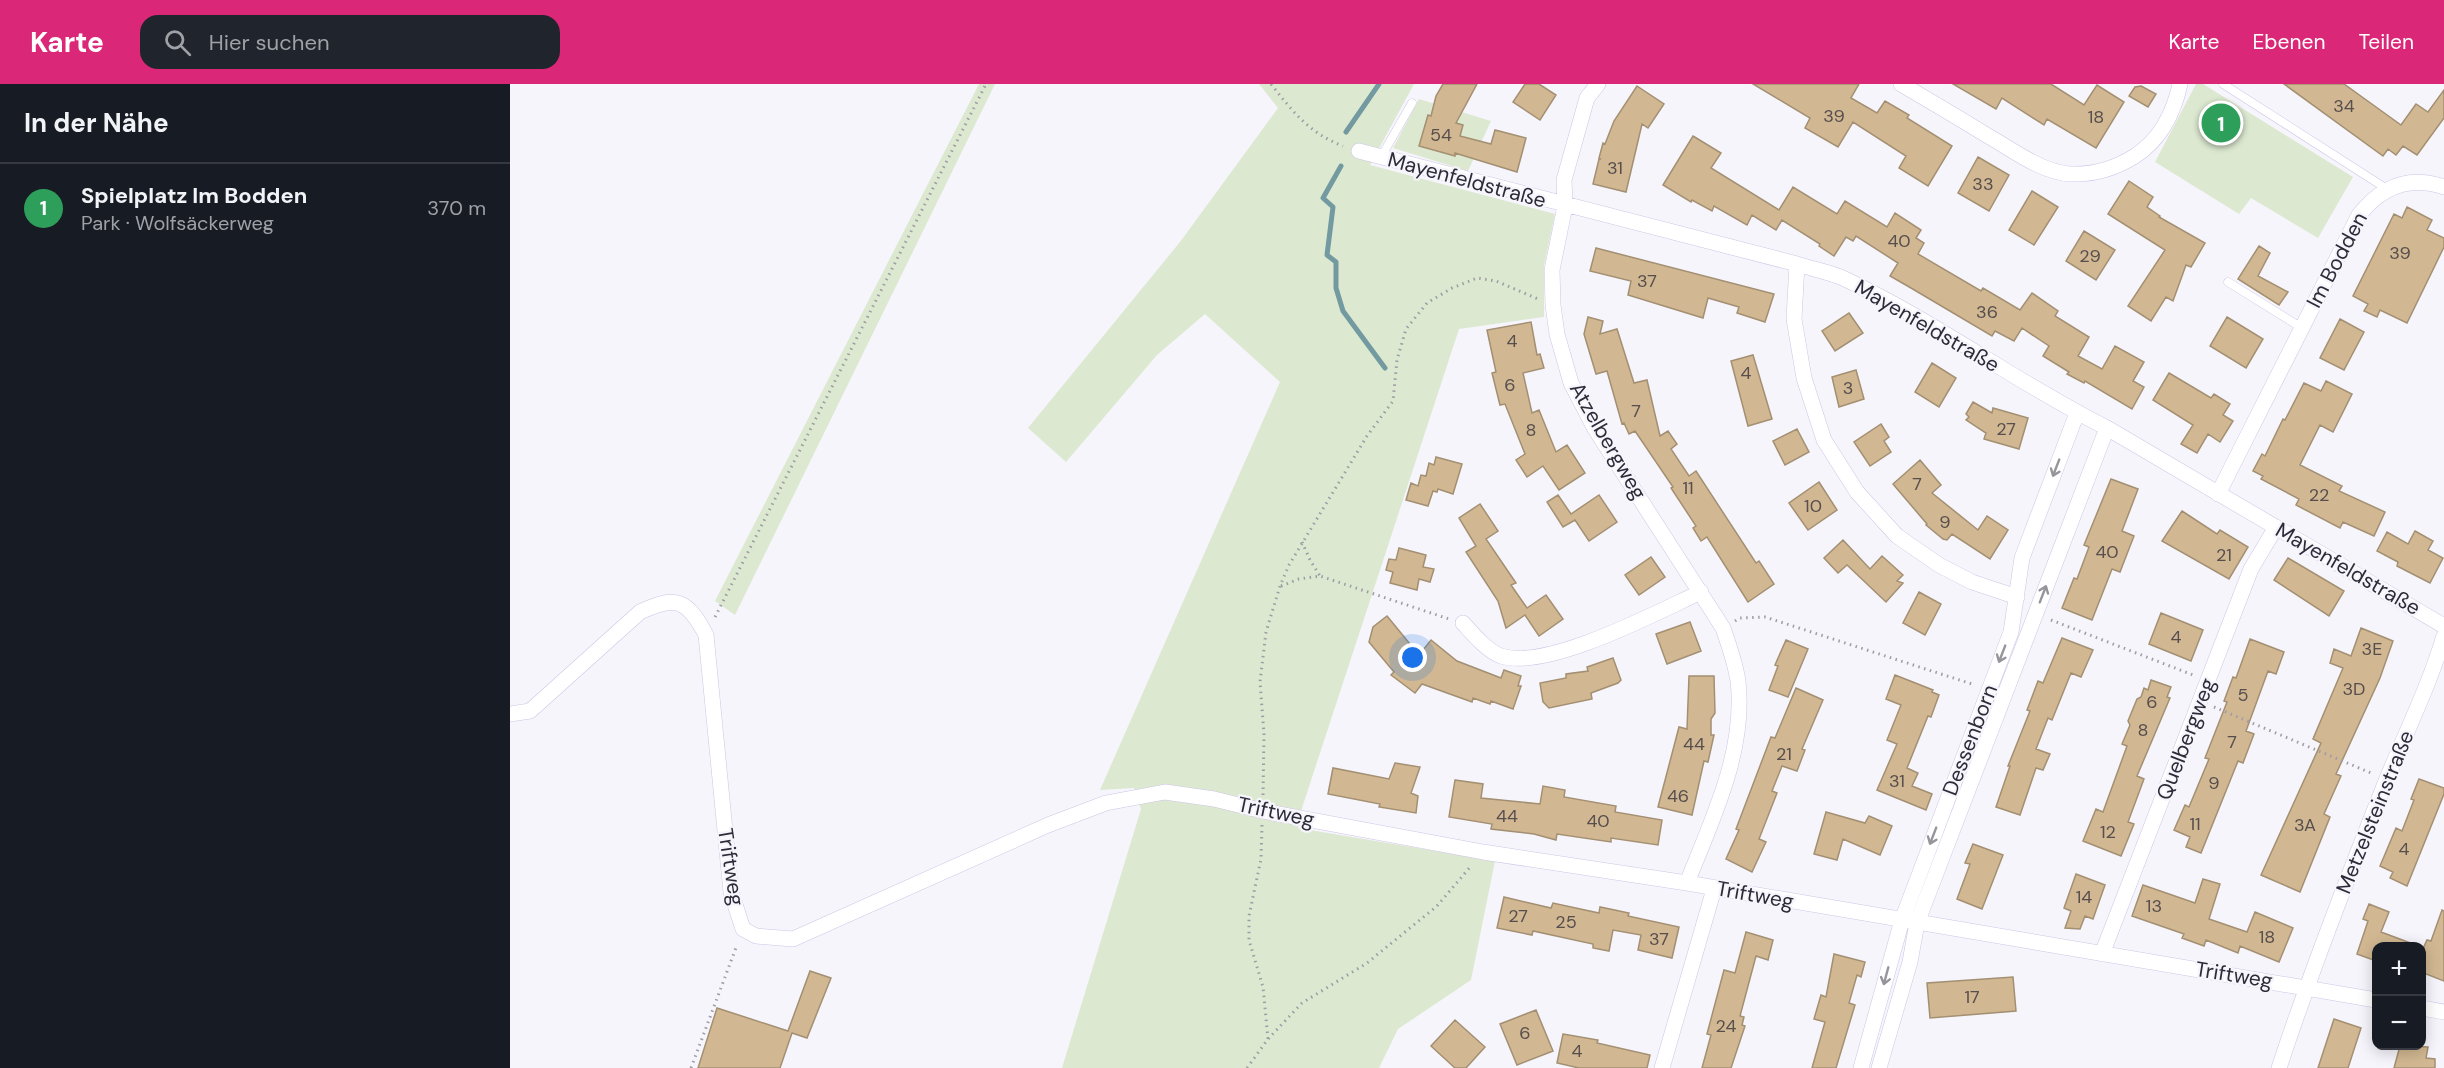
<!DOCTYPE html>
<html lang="de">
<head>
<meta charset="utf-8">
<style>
  body { margin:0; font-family:"DM Sans",sans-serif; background:#20242c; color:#f1f3f6 }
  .controls { position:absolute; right:18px; bottom:18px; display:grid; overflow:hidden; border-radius:12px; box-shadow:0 3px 15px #0003 }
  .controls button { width:54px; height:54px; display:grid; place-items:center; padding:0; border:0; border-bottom:2px solid #363941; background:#171b24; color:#f1f3f6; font:30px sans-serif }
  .you { position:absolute; left:903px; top:574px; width:21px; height:21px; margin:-15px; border:4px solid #fff; border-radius:50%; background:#1a73e8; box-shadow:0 0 0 9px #1a73e833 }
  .badge { display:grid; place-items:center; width:39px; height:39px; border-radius:50%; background:#db2777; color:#fff; font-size:20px; font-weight:700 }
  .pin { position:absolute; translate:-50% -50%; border:3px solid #fff; box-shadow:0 2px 6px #0006 }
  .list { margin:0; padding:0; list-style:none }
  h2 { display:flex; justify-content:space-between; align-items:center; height:78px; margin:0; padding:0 24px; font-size:26px }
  h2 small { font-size:20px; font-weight:400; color:#9ea1a6 }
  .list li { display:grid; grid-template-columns:39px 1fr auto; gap:18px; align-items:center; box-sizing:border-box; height:90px; padding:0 24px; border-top:2px solid #363941 }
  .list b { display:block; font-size:22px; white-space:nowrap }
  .list p { margin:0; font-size:20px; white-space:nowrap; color:#9ea1a6 }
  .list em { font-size:20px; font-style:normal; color:#9ea1a6 }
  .icon { flex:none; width:33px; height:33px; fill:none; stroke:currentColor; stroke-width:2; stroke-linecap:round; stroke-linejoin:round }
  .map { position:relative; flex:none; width:1934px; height:984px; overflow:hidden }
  header { display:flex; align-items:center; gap:36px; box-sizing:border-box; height:84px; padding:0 30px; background:#db2777; color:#fff }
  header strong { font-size:28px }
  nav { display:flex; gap:33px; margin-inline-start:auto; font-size:21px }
  .search { width:420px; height:54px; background:#20242c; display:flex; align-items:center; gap:15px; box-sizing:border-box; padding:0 21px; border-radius:18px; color:#9ea1a6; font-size:22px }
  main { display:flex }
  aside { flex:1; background:#171b24 }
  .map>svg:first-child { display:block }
</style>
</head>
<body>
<header>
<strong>Karte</strong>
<div class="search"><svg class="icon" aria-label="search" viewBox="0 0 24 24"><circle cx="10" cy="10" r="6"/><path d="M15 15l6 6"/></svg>Hier suchen</div>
<nav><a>Karte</a><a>Ebenen</a><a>Teilen</a></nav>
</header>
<main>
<aside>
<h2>In der Nähe<small></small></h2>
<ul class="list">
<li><span class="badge" style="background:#2e9e5b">1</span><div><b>Spielplatz Im Bodden</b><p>Park · Wolfsäckerweg</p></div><em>370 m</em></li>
</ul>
</aside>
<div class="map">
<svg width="1934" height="984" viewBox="0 0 1934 984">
  <rect width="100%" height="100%" fill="#f6f5fc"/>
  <path fill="#dce9d0" d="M469,0h16l-260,531 -20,-14z
    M749,0h155l-44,81 185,49 -11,52v51l-85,12 -157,479 -4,20 197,33 -24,119 -73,49 -19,39h-317l79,-259 -7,-21 -34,2 180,-408 -75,-68 -48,41 -91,107 -38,-34 152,-186 98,-134z
    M1686,0h7l150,93 -35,61 -67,-40 -12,16 -84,-52z
    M909,15l72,22 -23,50 -75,-23z"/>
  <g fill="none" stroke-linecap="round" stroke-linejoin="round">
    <path stroke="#739aa0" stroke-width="5" d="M836,48l33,-48
      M831,82l-18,32 10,9 -6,48 9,7v26l7,23 42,57"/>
  </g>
  <path fill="#d2b892" stroke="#a38f72" stroke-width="1.5" d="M933,0h34l-21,39 7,2 -3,11 31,8 4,-14 31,8 -9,34 -62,-19v3l-36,-10 9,-31 3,1 5,-20z
    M1015,0h14l17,11 -16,25 -27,-18z
    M1243,0h106l-8,14 26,15 8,-12 24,14 -2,3 45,28 -24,40 -29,-18 7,-12 -53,-34 -15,25 -33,-19 5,-10z
    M1443,0h98l33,21 13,-20 27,17 -28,46 -49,-29 -3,6 -42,-27 -6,11z
    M1774,0h60l57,41 15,-21 12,8 16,-22v28l-27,37 -14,-9 -7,9 -8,-6 -5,7z
    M1127,2l27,18 -16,24 -6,-4 -16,68 -33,-8 6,-25h2l-2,-1 4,-15 2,1 9,-23z
    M1631,2l15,8 -8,13 -19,-11 6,-9z
    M1183,52l28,17 -10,15 68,42 14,-23 44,27 8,-13 42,26 8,-14 26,17 -5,8 8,5 -6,11 63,37 2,-3 37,22 12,-17 26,18 -3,5 34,21 -11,19 24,13 13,-23 29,16 -11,19 11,6 -12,22 -47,-28 -1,2 -17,-9 2,-2 -26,-16 6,-10 -27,-18 -8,13 -19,-10 -3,5 -81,-48 -21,-12 8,-13 -42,-27 -3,5 -7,-4 -12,19 -15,-10 1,-2 -38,-24 -6,10 -24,-15 -5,10 -33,-19 -2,5 -20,-11 -1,2 -28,-17z
    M1468,73l31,18 -20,36 -31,-18z
    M1619,97l24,16 -6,10 13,9 -1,1 46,26 -14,24 -5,-2 -13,36 -7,-4 -15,24 -23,-15 37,-56 -57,-36z
    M1522,107l26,16 -24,38 -25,-15z
    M1897,123l25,13 -5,10 17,8v9l-37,76 -27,-13 -3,7 -13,-6 4,-7 -15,-8 41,-82 8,4z
    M1574,147l31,19 -19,30 -30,-19z
    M1749,162l11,7 -12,23 30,16 -9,13 -41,-26z
    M1086,164l178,46 -9,28 -28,-9 2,-6 -31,-9 -5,20 -75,-23 3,-14 -41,-10z
    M1339,229l14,20 -28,18 -13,-20z
    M1078,233l15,4 -3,13 17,-5 17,54 13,-3 13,56 8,-5 9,13 -6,5 18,27 7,-5 60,92 3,-2 15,23 -26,18 -41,-65 -6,4 -8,-13 3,-2 -25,-38 2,-1 -38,-56 -6,3 -5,-11 -2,1 -15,-53 -11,3 -12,-40z
    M1717,233l36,22 -17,29 -36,-22z
    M1830,235l24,13 -20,38 -24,-12z
    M1021,238l6,33 3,-1 4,14 -21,5 9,40 7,-3 17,42 11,-7 18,28 -26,17 -16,-24 -16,11 -11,-17 9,-6 -20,-50 -5,1 -8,-32 4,-1 -9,-42z
    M1243,271l19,64 -24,7 -17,-65z
    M1422,279l24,15 -17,29 -24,-15z
    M1346,286l8,29 -25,8 -7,-30z
    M1659,289l42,25 3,-4 16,10 -7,11 10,6 -13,21 -12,-8 -11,19 -16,-9 12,-19 -40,-25z
    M1816,297l26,13 -19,38 -13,-7 -20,40 42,21 -3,5 46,21 -11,24 -31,-14 -3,6 -44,-23 3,-6 -38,-20 2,-3 -10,-5 9,-17 3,2 18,-37 2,1 19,-37 17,8z
    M1463,318l19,11 1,-5 35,10 -9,31 -35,-10 2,-6 -20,-13 3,-3 -3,-3z
    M1371,340l8,13 -5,4 7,11 -21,14 -16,-24z
    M1287,345l12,23 -24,13 -12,-24z
    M926,373l26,7 -9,30 -15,-5 -1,3 -4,-1 -5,15 -22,-6 5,-17 7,3 3,-11 5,1 3,-13 5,2z
    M1410,376l21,25 -9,8 46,37 9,-14 21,14 -18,29 -38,-25 -5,6 -4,-1 -17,-14 1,-1 -34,-40z
    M1601,395l27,10 -16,42 12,5 -14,36 -8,-3 -20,51 -30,-12 12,-30 3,1 12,-32 -5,-2z
    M1309,398l18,28 -29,20 -19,-27z
    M1048,411l13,19 28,-19 18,27 -28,19 -14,-21 -12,7 -16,-25z
    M970,420l18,27 -12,8 30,44 -5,2 16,23 19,-13 17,24 -24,17 -14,-21 -19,13 -8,-27 -32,-49 10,-6 -17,-28z
    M1672,427l35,23 3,-4 28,17 -19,32 -67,-38z
    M1905,447l18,10 -5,9 15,8 -13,25 -33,-17 1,-4 -21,-11 10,-19 21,12z
    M1333,456l27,29 12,-13 21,19 -6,6 6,2 -17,19 -39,-37 -9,8 -14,-15z
    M889,464l27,7 -3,12 11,2 -4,13 -11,-3 -2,11 -27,-7 3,-11 -7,-2 3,-11 7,1z
    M1141,473l14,20 -26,18 -14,-20z
    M1778,474l56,33 -15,25 -55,-36z
    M1409,508l22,12 -16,31 -22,-12z
    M1651,529l42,17 -12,31 -42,-17z
    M877,532l32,39 12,-15 26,21 44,17 3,-8 17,6 -3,10h3l-8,23 -22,-8 -1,3 -17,-6 -1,4 -50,-18 -7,9 -24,-18 3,-3 -25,-30 4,-15z
    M1180,538l11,29 -34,13 -11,-30z
    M1851,544l32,13 -13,37 -44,96 5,2 -17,38 6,3 -30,75 -39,-17 60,-132 -8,-4 30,-71 -13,-5 4,-14 17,7z
    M1552,554l31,12 -12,27 -10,-4 -19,47 -4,-2 -12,31 14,5 -7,16 -7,-2 -16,47 -24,-8 14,-41h-2l22,-55 -3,-1 11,-29 5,2z
    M1740,555l34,13 -8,22 -8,-3 -22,60 8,3 -11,29 -5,-2 -37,92 -15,-6 4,-10 -16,-7 11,-25 4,2 20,-48 -4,-1 22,-56 -3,-1 9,-24 3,1z
    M1276,556l22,9 -20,48 -19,-7 9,-24 -3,-1z
    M1103,574l8,22 -3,3 -27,10 1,6 -43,9 -6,-6 -3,-19 26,-5v-4l22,-3 -1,-4z
    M1385,591l38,15 -1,2 7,3 -8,22 -3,-1 -21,52 11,5 -6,13 20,8 -6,16 -49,-20 20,-46 -10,-4 14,-35 -15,-6z
    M1179,592h25l1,37 -4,6v16h3l-6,27 -4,-1 -12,54 -34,-8 21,-80 8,2z
    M1641,596l20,7 -4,10 3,1 -33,78 7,3 -16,43 6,2 -13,32 -38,-15 13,-32 7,3 24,-66 -5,-2 8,-19 -2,-4 9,-22 4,-2 3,-9 4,2z
    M1286,604l27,12 -21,49 3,1 -8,21 -15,-5 -10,25 5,2 -18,46 7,3 -14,30 -26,-13 13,-29 -3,-1 35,-92 4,1z
    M885,679l25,4 -9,26 7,3 -2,17 -37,-6 1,-3 -52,-10 5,-26 56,11z
    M1909,695l25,9v6l-37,92 -17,-8 3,-6 -13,-6 16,-38 6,3 12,-31 -3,-1z
    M945,696l28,4 -2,14 59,6 3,-18 22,4 -1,7 52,9 -1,6 47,8 -4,25 -47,-7v4l-54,-8 -1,6 -22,-6 -43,-5 1,-5 -43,-7z
    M1316,728l39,11 4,-7 23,10 -12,29 -37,-16 -6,21 -23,-6z
    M1463,760l30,11 -21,54 -25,-10 13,-35 -5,-1z
    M1566,790l29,11 -12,34 -8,-3 -5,13 -15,-1 6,-17 -7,-3z
    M1693,795l17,5 -11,35 38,13 8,-20 38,16 -14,34 -39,-16 -2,7 -32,-13 -2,6 -22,-8 2,-4 -52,-18 11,-31 52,18z
    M994,813l47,11 2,-5 46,10 1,-6 29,6 -1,3 51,11 -7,31 -34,-8 3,-15 -28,-5 -4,21 -16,-3v-4l-60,-13 -1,4 -35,-7z
    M1859,820l20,8 -8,20 35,13v1h-40v15l-19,-7 11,-33 -5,-2z
    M1932,826l2,1v70l-23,-9v-19l6,-13 4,1z
    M1236,848l27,8 -5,20 -12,-4 -16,60 4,1 -2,8 3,1 -14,42h-29l9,-33 -4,-1 17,-64 11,3z
    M1324,870l31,8 -4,15 -4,-2 -8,28 6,2 -19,63h-24l13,-46 -11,-3 7,-24 5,2z
    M300,887l21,7 -24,60 -15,-5 -12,35h-82l19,-60 71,23z
    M1503,893l3,34 -86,7 -3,-35z
    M1026,926l17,41 -36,14 -17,-41z
    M1824,935l27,9 -13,40h-30z
    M945,936l30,27 -19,21h-11l-24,-22z
    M1053,950l35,6 -1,3 53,12 -3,13h-68l-22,-5z
    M1890,962l28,1 -2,11 9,1v9h-41z"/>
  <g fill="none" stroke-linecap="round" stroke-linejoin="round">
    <defs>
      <path id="lane" d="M1713,0l164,105
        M871,73l31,-54
        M1718,198l74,46"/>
      <path id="street" d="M1088,0l-11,14 -23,82 1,26 -13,64 1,35 4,29 14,49 24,46 128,199c6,17 12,34 15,53 8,71 -26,138 -51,202
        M1391,0c29,17 58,34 87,52 25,14 53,36 82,38 24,1 46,-6 65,-18 26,-17 39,-44 45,-72
        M849,67l438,113c15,5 33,8 48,15 91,43 172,104 262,149l337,198
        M1287,180l-3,55 10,59 20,62 33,52 40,44 42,29 33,17 45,15
        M1708,410l141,-279c22,-28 50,-40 85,-28
        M953,539c10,11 24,28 38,33 46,15 156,-44 200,-64
        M0,630l20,-3 110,-99c36,-17 47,-13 66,23l25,257 12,37 13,7 37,3 255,-114 58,-22 59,-11 49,7 49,12 220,41 204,31 689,117
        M1592,870l149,-385 25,-42
        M1912,924l22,4
        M1152,984l52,-179
        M1351,984l41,-148 109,-288 11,-74 55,-145
        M1369,984l31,-106 7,-39 190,-495
        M1769,984c32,-97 69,-192 107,-287 20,-49 43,-95 58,-145"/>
    </defs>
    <use href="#lane" stroke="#cec5e6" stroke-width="9"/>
    <use href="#street" stroke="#cec5e6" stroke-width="16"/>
    <path stroke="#9e9ca5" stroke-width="3" stroke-dasharray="1.5 4.5" stroke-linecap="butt" d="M761,0c22,28 38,49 72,62
      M792,458l8,18 10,16
      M771,502l18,-7 21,-3 129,43
      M205,533l271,-533
      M1541,536l142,55
      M1225,537l5,-3 25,-1 210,68
      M1704,623l157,66
      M753,711l1,-61 -4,-52 6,-50 14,-46 9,-21 78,-129 26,-35 4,-41 9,-31 21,-26 25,-15 25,-10 19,3 42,18
      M752,741l-1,34 -12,57v24l14,47 5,52
      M181,984l46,-123
      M737,984l21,-29 34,-36 65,-40 70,-57 34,-40"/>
    <use href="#lane" stroke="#fff" stroke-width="8"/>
    <use href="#street" stroke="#fff" stroke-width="15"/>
  </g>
  <defs><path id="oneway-shaft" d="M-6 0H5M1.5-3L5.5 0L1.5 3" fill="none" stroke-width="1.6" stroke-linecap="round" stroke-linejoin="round" transform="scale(1.5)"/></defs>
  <g stroke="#96959c">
    <use href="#oneway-shaft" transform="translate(1546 384) rotate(111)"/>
    <use href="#oneway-shaft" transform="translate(1533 510) rotate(-69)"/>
    <use href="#oneway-shaft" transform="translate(1492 570) rotate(111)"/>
    <use href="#oneway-shaft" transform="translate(1423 752) rotate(111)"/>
    <use href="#oneway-shaft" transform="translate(1376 892) rotate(105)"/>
  </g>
  <g text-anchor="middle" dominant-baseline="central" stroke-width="4.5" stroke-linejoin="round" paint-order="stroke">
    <g font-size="18" fill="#574e4e">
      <text x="1834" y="22">34</text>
      <text x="1324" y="32">39</text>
      <text x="1586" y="33">18</text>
      <text x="931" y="51">54</text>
      <text x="1105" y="84">31</text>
      <text x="1473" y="100">33</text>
      <text x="1389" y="157">40</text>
      <text x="1890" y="169">39</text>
      <text x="1580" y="172">29</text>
      <text x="1137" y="197">37</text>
      <text x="1477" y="228">36</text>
      <text x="1002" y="257">4</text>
      <text x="1236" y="289">4</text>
      <text x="1000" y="301">6</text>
      <text x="1338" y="304">3</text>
      <text x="1126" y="327">7</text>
      <text x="1496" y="345">27</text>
      <text x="1021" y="346">8</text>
      <text x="1407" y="400">7</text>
      <text x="1178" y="404">11</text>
      <text x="1809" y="411">22</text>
      <text x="1303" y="422">10</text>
      <text x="1435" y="438">9</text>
      <text x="1597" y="468">40</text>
      <text x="1714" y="471">21</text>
      <text x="1666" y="553">4</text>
      <text x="1862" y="565">3E</text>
      <text x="1844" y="605">3D</text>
      <text x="1733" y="611">5</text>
      <text x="1642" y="618">6</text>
      <text x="1633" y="646">8</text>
      <text x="1722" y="658">7</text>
      <text x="1184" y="660">44</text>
      <text x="1274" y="670">21</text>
      <text x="1387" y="697">31</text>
      <text x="1704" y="699">9</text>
      <text x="1168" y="712">46</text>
      <text x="997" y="732">44</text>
      <text x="1088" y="737">40</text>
      <text x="1685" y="740">11</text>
      <text x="1795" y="741">3A</text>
      <text x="1598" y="748">12</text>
      <text x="1894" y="765">4</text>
      <text x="1574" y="813">14</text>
      <text x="1644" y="822">13</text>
      <text x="1008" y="832">27</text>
      <text x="1056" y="838">25</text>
      <text x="1757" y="853">18</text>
      <text x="1149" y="855">37</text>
      <text x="1462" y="913">17</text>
      <text x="1216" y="942">24</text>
      <text x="1015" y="949">6</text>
      <text x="1067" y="967">4</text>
    </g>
    <g font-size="21" fill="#2e2b38" stroke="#f6f5fc">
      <text transform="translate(957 96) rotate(15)">Mayenfeldstraße</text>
      <text transform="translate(1827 176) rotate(-62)">Im Bodden</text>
      <text transform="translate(1417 242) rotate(30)">Mayenfeldstraße</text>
      <text transform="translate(1098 357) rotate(60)">Atzelbergweg</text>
      <text transform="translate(1838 485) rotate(30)">Mayenfeldstraße</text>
      <text transform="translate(1676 655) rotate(-69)">Quelbergweg</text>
      <text transform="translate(1460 656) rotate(-69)">Dessenborn</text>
      <text transform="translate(766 728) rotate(12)">Triftweg</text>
      <text transform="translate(1865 728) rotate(-68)">Metzelsteinstraße</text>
      <text transform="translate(221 783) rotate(81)">Triftweg</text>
      <text transform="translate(1245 811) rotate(10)">Triftweg</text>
      <text transform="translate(1724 891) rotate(9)">Triftweg</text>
    </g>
  </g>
</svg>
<div class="controls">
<button>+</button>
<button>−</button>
</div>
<div class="you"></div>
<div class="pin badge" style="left:1711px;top:39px;background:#2e9e5b">1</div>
</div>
</main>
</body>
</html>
